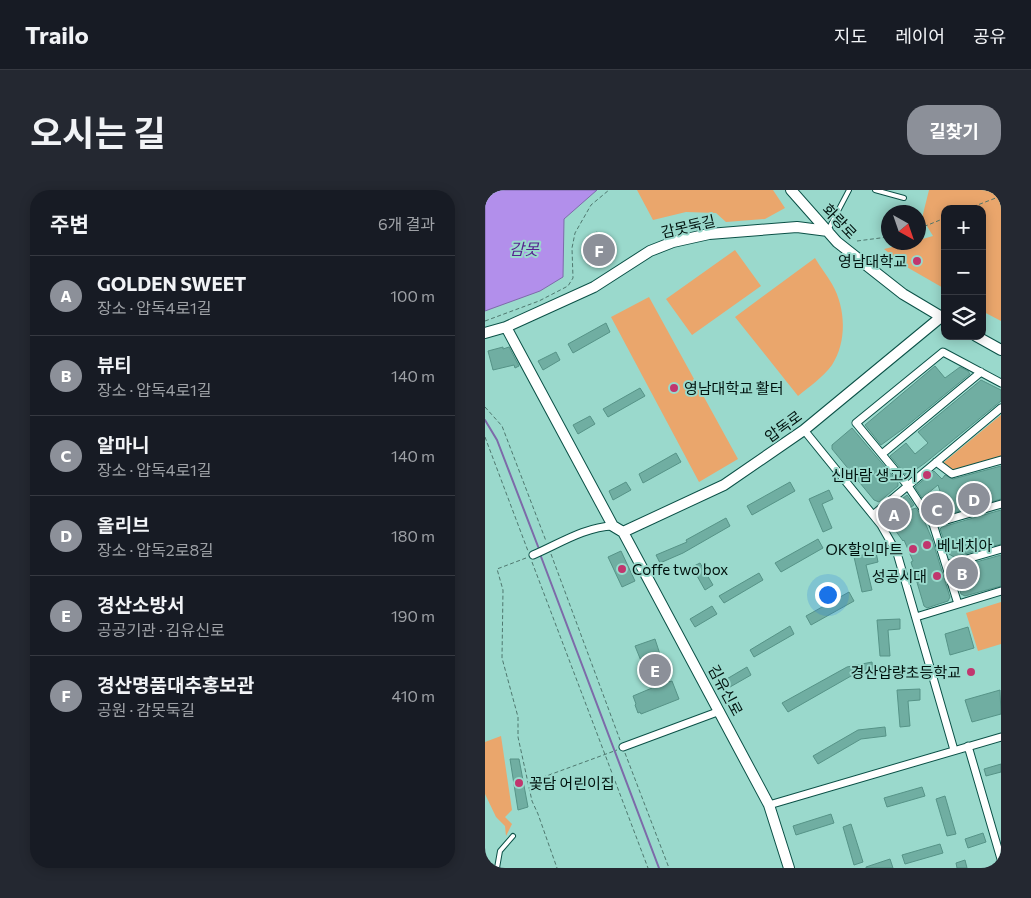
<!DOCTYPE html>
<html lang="ko">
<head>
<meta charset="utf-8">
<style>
  body { margin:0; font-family:Commissioner,"Noto Sans KR",sans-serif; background:#242831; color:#f1f3f6 }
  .controls { position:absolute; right:15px; top:15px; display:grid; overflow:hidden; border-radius:10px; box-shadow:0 2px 12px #0003 }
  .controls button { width:45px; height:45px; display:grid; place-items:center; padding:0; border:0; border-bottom:1px solid #363941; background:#171b24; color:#f1f3f6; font:25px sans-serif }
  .compass { position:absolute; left:396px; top:15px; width:45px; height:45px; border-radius:50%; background:#171b24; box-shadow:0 2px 12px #0003; rotate:140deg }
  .you { position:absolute; left:342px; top:404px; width:18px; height:18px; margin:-12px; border:4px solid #fff; border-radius:50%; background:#1a73e8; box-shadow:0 0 0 8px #1a73e833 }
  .badge { display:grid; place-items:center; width:32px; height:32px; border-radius:50%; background:#8c9099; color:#fff; font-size:16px; font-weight:700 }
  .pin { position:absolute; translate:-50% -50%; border:2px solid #fff; box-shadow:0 1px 5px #0006 }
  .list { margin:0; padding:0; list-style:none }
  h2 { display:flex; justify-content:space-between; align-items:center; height:65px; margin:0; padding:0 20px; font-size:21px }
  h2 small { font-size:16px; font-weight:400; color:#9ea1a6 }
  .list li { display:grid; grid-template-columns:32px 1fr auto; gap:15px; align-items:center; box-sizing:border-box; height:80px; padding:0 20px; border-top:1px solid #363941 }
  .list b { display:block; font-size:19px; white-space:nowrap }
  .list p { margin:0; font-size:16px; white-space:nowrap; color:#9ea1a6 }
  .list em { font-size:16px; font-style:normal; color:#9ea1a6 }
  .icon { flex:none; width:28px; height:28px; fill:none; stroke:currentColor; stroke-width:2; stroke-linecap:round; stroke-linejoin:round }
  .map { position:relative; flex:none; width:516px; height:678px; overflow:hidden; border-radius:20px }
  header { display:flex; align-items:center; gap:30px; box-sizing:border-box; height:70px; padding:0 25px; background:#171b24; border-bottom:1px solid #363941 }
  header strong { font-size:24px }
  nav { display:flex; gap:28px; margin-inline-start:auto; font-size:18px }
  .intro { display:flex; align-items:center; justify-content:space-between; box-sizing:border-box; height:120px; padding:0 30px }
  h1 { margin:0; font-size:35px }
  .button { padding:12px 22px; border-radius:20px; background:#8c9099; color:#fff; font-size:18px; font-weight:700 }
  main { display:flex; gap:30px; padding:0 30px }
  aside { flex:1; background:#171b24; border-radius:20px; box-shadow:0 2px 12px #0003 }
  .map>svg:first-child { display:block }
</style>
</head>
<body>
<header>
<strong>Trailo</strong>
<nav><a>지도</a><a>레이어</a><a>공유</a></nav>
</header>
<div class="intro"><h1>오시는 길</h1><a class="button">길찾기</a></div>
<main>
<aside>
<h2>주변<small>6개 결과</small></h2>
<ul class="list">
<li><span class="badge">A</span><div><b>GOLDEN SWEET</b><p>장소 · 압독4로1길</p></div><em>100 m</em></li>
<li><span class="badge">B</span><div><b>뷰티</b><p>장소 · 압독4로1길</p></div><em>140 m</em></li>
<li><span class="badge">C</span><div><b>알마니</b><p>장소 · 압독4로1길</p></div><em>140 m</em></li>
<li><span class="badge">D</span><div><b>올리브</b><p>장소 · 압독2로8길</p></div><em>180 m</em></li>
<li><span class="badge">E</span><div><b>경산소방서</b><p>공공기관 · 김유신로</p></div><em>190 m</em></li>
<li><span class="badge">F</span><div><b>경산명품대추홍보관</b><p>공원 · 감못둑길</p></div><em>410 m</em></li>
</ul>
</aside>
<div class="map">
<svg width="516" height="678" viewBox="0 0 516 678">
  <rect width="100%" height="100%" fill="#9ad9cc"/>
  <path fill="#eaa66c" d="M152,0h136l12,18 -20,11 -39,3 -10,-9 -30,-1 -33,8z
    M444,0h72v131l-19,-10v-102h-37v80l-40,-23 -21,-17 25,-6 9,-1 1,-2 14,-4 -11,-18z
    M250,60l26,36 -69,49 -26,-36z
    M330,68c5,9 12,17 17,26 14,24 15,58 0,81 -9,12 -23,22 -34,31l-63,-79z
    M164,107l89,162 -39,23 -88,-165z
    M516,225v42l-50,14 -8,-8z
    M516,412v42l-23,7 -12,-38z
    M16,546l11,74 -7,7 7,7 -6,12 -1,-10 -9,-9 -11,-23v-52z"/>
  <path fill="#b28feb" stroke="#7d6aa9" d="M0,0h112l-33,29 -1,58 -23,14 -55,20z"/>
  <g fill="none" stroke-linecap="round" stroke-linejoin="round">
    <path stroke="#7d6aa9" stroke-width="2" d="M0,230l12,20 42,109
      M55,364l119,314"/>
  </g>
  <path fill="#70aea2" stroke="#569387" d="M112,42l8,7 3,9 -5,14 -4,3 -5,1 -5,-1 -3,-4 -2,-9 4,-16z
    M121,133l4,9 -37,21 -5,-9z
    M18,157v2l6,-2 10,19 -4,2 -1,-3 -21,5 -5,-19z
    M71,162l4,8 -17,10 -5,-9z
    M450,176l10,12 15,-11 8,4 2,3 -67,55 -22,16 -16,-20z
    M496,190l20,10v11l-76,62 -18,13 -17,-20 16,-13 9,11 13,-11 -10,-11z
    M155,198l5,8 -37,21 -5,-8z
    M105,226l5,8 -17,10 -5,-9z
    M367,238l46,54v4l-19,16 -5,-2 -42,-51v-4z
    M191,263l5,9 -38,21 -4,-9z
    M516,276v33l-65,19 -10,-14 16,-7 -4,-12 -16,13 -7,-11 19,-16 8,8 3,-4 8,4z
    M141,292l5,8 -18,10 -4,-9z
    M305,292l5,9 -43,24 -5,-9z
    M344,300l4,9 -11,5 10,24 -9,4 -14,-33z
    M422,305l7,10 -10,7 12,-4 7,10 9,21 18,58 -2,4 -21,7 -3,-2 -13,-44 2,-1 -9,-21 -1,1 -18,-25 1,-5z
    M516,320v34l-47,13 -5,-3 -9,-25 2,-2z
    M241,328l4,8 -47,27 -23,10 -4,-8 31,-13 -1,-2z
    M333,349l5,9 -42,24 -6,-9z
    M136,361l14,30 -13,6 -14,-30z
    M391,362l2,10 -12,3 6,25 -10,2 -8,-35z
    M516,365v31l-36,10 -4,-2 -7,-24 1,-2z
    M215,373l13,22 -8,5 -13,-23z
    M274,383l4,7 -39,23 -5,-7z
    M364,402l5,9 -43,24 -5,-9z
    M227,416l5,8 -22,13 -5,-8z
    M415,429v10l-12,1 2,26h-10l-3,-36z
    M305,436l4,8 -40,23 -4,-7z
    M483,437l6,21 -24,7 -5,-21z
    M170,449l14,43 3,-1 7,18 -38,15 -1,-2 -2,1 -3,-8 1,-1 -3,-8 19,-8 -17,-42z
    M387,472l1,10 -22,4 -63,36 -6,-9 65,-36z
    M262,477l4,8 -21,12 -5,-7z
    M435,499v11l-12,1 2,25 -10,1 -3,-37z
    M515,500l1,24 -29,8 -7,-22z
    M400,537l1,9 -25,3 -43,25 -5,-8 45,-26z
    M25,569h9l9,48 -10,3z
    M516,574v8l-15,4 -2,-7z
    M437,597l3,9 -38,11 -3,-9z
    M460,606l11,38 -9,2 -11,-37z
    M346,624l3,9 -38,12 -3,-9z
    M366,634l12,38 -9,3 -11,-38z
    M498,643l3,9 -18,6 -3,-9z
    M455,654l3,9 -38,11 -3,-9z
    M405,669l3,9h-27v-1z
    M480,670l2,8h-10l-1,-5z"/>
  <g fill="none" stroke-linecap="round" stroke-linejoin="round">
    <defs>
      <path id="lane" d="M390,0l29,8
        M343,40l21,-40
        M12,678l3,-17 13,-15"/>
      <path id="street" d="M319,240l77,95 16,28 57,197
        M397,264l99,-82
        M451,272l16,12 49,-14
        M388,325l128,-107
        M448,334l68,-20
        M48,365c26,-11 51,-28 80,-29
        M461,375l55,-16
        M473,414l-25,-80 -25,-38 -52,-63 87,-71 58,31
        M431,427l85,-26
        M483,556l33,113
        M138,557l97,-36
        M284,615l232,-68"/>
      <path id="secondary" d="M306,0l46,52 66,52 42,25
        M21,137l107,199 10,6
        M0,143l21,-6 88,-40 56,-36 23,-9 36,-8 88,-7 31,4
        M491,146l25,14
        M138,342l101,-47 80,-55 137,-113
        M138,342l146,273 20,63"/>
    </defs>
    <use href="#lane" stroke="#0b5147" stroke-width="6"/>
    <use href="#street" stroke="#0b5147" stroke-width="9"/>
    <use href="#secondary" stroke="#0b5147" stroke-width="12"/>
    <path stroke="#4f786f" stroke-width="1" stroke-dasharray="4 2.5" stroke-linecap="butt" d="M482,19l34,-13
      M433,39l27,-11
      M372,51l31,-4
      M0,131l54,-20 29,-15 5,-8 -1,-30 3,-15 16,-28 18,-15
      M0,217l17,19 44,115
      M0,247l43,114
      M66,364l69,186
      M41,368l-29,11 6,21 -1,68 16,59v20l14,64 6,13 19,54
      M47,372l116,306
      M140,563l44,115
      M45,592l87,-32"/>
    <use href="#lane" stroke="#fff" stroke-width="4"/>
    <use href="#street" stroke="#fff" stroke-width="7"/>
    <use href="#secondary" stroke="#fff" stroke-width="10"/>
  </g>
  <g fill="#c1366e" stroke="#9ad9cc" stroke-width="2">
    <circle cx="432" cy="71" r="5"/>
    <circle cx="189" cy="198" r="5"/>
    <circle cx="442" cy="285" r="5"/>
    <circle cx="442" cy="355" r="5"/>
    <circle cx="428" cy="359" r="5"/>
    <circle cx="137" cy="379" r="5"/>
    <circle cx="452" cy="386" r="5"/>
    <circle cx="486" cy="482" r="5"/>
    <circle cx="34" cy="593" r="5"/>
  </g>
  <g text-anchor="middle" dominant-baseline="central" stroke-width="4" stroke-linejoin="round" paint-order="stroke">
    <g font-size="15" fill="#00120e" stroke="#9ad9cc">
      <text transform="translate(355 31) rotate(46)">화랑로</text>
      <text transform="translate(203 36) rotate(-13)">감못둑길</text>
      <text transform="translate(298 236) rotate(-36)">압독로</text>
      <text transform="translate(241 500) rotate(62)">김유신로</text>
    </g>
    <g font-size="15" fill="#00120e" stroke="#9ad9cc" text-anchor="end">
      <text x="422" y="71">영남대학교</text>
      <text x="199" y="198" text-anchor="start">영남대학교 활터</text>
      <text x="432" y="285">신바람 생고기</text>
      <text x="452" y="355" text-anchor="start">베네치아</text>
      <text x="418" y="359">OK할인마트</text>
      <text x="147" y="379" text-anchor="start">Coffe two box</text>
      <text x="442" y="386">성공시대</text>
      <text x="476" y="482">경산압량초등학교</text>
      <text x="44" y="593" text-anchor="start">꽃담 어린이집</text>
    </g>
    <g font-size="16" font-style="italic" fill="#57248f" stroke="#9ad9cc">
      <text x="39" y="58">감못</text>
    </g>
  </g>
</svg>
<div class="controls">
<button>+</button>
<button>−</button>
<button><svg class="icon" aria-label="layers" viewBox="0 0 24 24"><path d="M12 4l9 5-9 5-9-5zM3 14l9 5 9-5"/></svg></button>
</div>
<svg class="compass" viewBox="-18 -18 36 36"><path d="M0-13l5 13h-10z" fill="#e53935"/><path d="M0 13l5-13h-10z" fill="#9ea1a6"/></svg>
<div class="you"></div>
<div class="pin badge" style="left:409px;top:324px">A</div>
<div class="pin badge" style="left:477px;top:383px">B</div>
<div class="pin badge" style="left:452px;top:319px">C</div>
<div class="pin badge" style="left:489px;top:309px">D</div>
<div class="pin badge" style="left:170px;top:480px">E</div>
<div class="pin badge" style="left:114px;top:60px">F</div>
</div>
</main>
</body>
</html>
